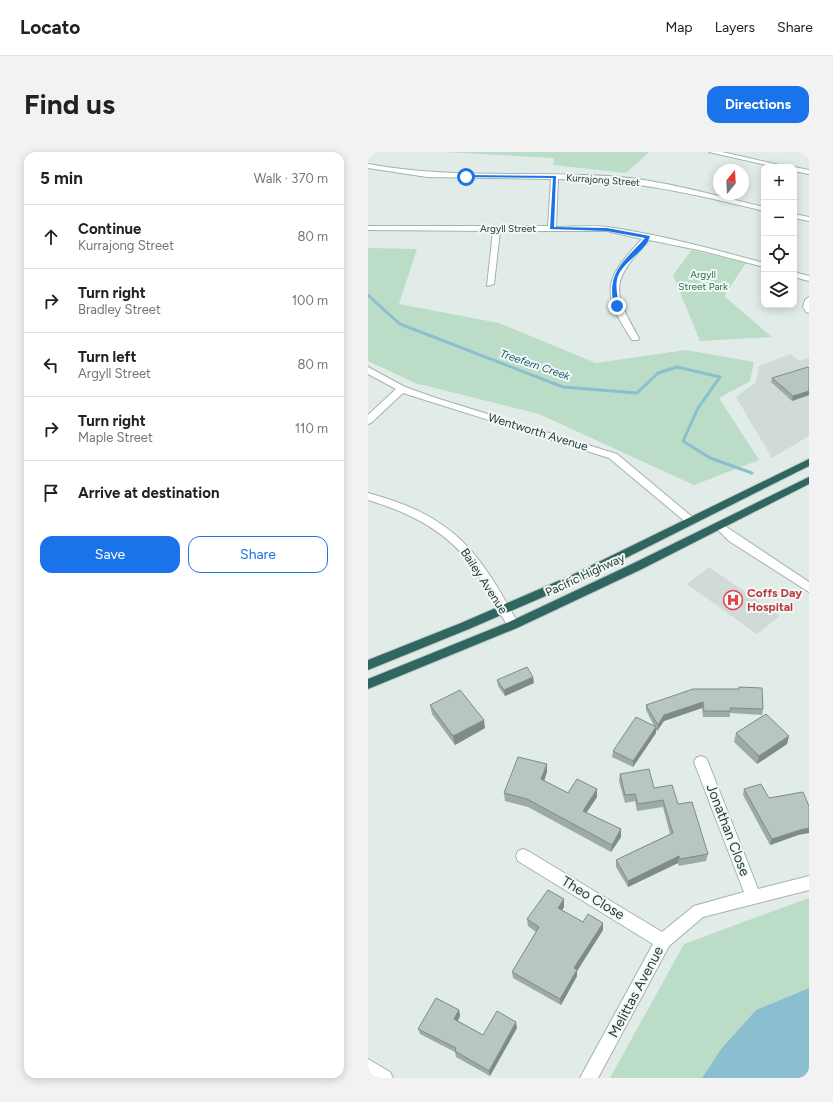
<!DOCTYPE html>
<html lang="en">
<head>
<meta charset="utf-8">
<style>
  body { margin:0; font-family:Figtree,sans-serif; background:#f2f2f2; color:#202124 }
  .controls { position:absolute; right:12px; top:12px; display:grid; overflow:hidden; border-radius:8px; box-shadow:0 2px 10px #0003 }
  .controls button { width:36px; height:36px; display:grid; place-items:center; padding:0; border:0; border-bottom:1px solid #e0e0e0; background:#fff; color:#202124; font:20px sans-serif }
  .compass { position:absolute; left:345px; top:12px; width:36px; height:36px; border-radius:50%; background:#fff; box-shadow:0 2px 10px #0003; rotate:18deg }
  .stop { position:absolute; width:12px; height:12px; margin:-9px; border:3px solid #1a73e8; border-radius:50%; background:#fff }
  .stop.end { background:#1a73e8; border-color:#fff; box-shadow:0 1px 4px #0008 }
  .list { margin:0; padding:0; list-style:none }
  h2 { display:flex; justify-content:space-between; align-items:center; height:52px; margin:0; padding:0 16px; font-size:17px }
  h2 small { font-size:13px; font-weight:400; color:#757577 }
  .list li { display:grid; grid-template-columns:26px 1fr auto; gap:12px; align-items:center; box-sizing:border-box; height:64px; padding:0 16px; border-top:1px solid #e0e0e0 }
  .list b { display:block; font-size:15px; white-space:nowrap }
  .list p { margin:0; font-size:13px; white-space:nowrap; color:#757577 }
  .list em { font-size:13px; font-style:normal; color:#757577 }
  .actions { display:flex; gap:8px; padding:12px 16px }
  .actions a { flex:1; padding:9px 0; border:1px solid #1a73e8; border-radius:12px; text-align:center; font-size:14px; color:#1a73e8 }
  .actions .main { background:#1a73e8; color:#fff }
  .icon { flex:none; width:22px; height:22px; fill:none; stroke:currentColor; stroke-width:2; stroke-linecap:round; stroke-linejoin:round }
  .map { position:relative; flex:none; width:441px; height:926px; overflow:hidden; border-radius:12px }
  header { display:flex; align-items:center; gap:24px; box-sizing:border-box; height:56px; padding:0 20px; background:#fff; border-bottom:1px solid #e0e0e0 }
  header strong { font-size:19px }
  nav { display:flex; gap:22px; margin-inline-start:auto; font-size:14px }
  .intro { display:flex; align-items:center; justify-content:space-between; box-sizing:border-box; height:96px; padding:0 24px }
  h1 { margin:0; font-size:28px }
  .button { padding:10px 18px; border-radius:12px; background:#1a73e8; color:#fff; font-size:14px; font-weight:700 }
  main { display:flex; gap:24px; padding:0 24px }
  aside { flex:1; background:#fff; border-radius:12px; box-shadow:0 2px 10px #0003 }
  .map>svg:first-child { display:block }
</style>
</head>
<body>
<header>
<strong>Locato</strong>
<nav><a>Map</a><a>Layers</a><a>Share</a></nav>
</header>
<div class="intro"><h1>Find us</h1><a class="button">Directions</a></div>
<main>
<aside>
<h2>5 min<small>Walk · 370 m</small></h2>
<ul class="list">
<li><svg class="icon" aria-label="ahead" viewBox="0 0 24 24"><path d="M12 20V5M6 11l6-6 6 6"/></svg><div><b>Continue</b><p>Kurrajong Street</p></div><em>80 m</em></li>
<li><svg class="icon" aria-label="right" viewBox="0 0 24 24"><path d="M7 20v-9h11M14 6l5 5-5 5"/></svg><div><b>Turn right</b><p>Bradley Street</p></div><em>100 m</em></li>
<li><svg class="icon" aria-label="left" viewBox="0 0 24 24"><path d="M17 20v-9H6M10 6l-5 5 5 5"/></svg><div><b>Turn left</b><p>Argyll Street</p></div><em>80 m</em></li>
<li><svg class="icon" aria-label="right" viewBox="0 0 24 24"><path d="M7 20v-9h11M14 6l5 5-5 5"/></svg><div><b>Turn right</b><p>Maple Street</p></div><em>110 m</em></li>
<li><svg class="icon" aria-label="arrive" viewBox="0 0 24 24"><path d="M6 21V4h12l-3 4 3 4H6"/></svg><div><b>Arrive at destination</b></div></li>
</ul>
<div class="actions"><a class="main">Save</a><a>Share</a></div>
</aside>
<div class="map">
<svg width="441" height="926" viewBox="0 0 441 926">
  <rect width="100%" height="100%" fill="#e1ebe8"/>
  <path fill="#d0dbd7" d="M422,202l9,7 10,-3v78l-37,22 -36,-61 20,-15 3,-16z
    M341,415l71,49 -23,18 -70,-50z"/>
  <path fill="#bbdcc6" d="M75,0h206l-23,21 -73,-8 1,-7z
    M0,96l49,1 -18,55 100,19 97,40 90,-13 68,12 -4,19 -31,17 40,62 -65,25 -155,-71 -124,-31 -47,-22z
    M324,98l54,13 -22,33 48,41 -72,4 -27,-66z
    M441,746v90l-53,22 -35,39 -19,29h-92l74,-134z"/>
  <path fill="#8bbfcf" d="M441,836v90h-107l19,-29 35,-39z"/>
  <g fill="none" stroke-linecap="round" stroke-linejoin="round">
    <path stroke="#8bbfcf" stroke-width="2.5" d="M0,143l15,14"/>
    <path stroke="#8bbfcf" stroke-width="3" d="M14,156l18,16 163,63 74,6 21,-20 19,-6 43,10 -22,31 -15,33 27,17 42,15"/>
    <defs>
      <path id="street" d="M0,12c81,15 158,7 239,12 53,3 105,19 157,31v4c-70,-17 -133,-32 -206,-32l-2,48c17,0 35,-2 52,0 53,8 105,22 156,36v4l-61,-16 -54,-11c-38,42 -38,49 -10,98l-1,2h-6c-32,-49 -28,-60 10,-101l-35,-8h-107l-6,53 -7,2 6,-55 -125,-1v-4h180l3,-47 -124,-2 -59,-9z
        M426,62l15,3v4l-15,-3z
        M426,120l15,4v5l-15,-4z
        M441,145v16l-3,-1 -3,-5 2,-7z
        M0,215l37,20 31,11 181,56 80,67 -5,4 -4,-1 -79,-66 -206,-65 -32,30 -3,1v-9l28,-26 -28,-15z
        M0,341c86,23 110,57 151,132l-2,3h-8c-12,-19 -22,-39 -34,-58 -26,-38 -64,-57 -107,-70z
        M351,370l90,60v10l-80,-51 -15,-15z
        M333,604l5,2 2,4 50,127 51,-13v14l-106,27 -34,29 -71,132h-18l73,-134 -135,-83 -2,-5 2,-5 5,-2 5,2 134,81 32,-26 50,-14 -50,-130 2,-4z
        M0,907l22,13 3,6h-25z"/>
      <path id="secondary" d="M341,0h13l66,15h-13z
        M426,15l15,3v4l-15,-3z"/>
      <path id="highway" d="M441,307v7l-229,115 -111,48 -101,41v-10l93,-37 111,-48z
        M441,325v7l-169,86 -123,58 -149,61v-10l141,-57 123,-58z"/>
    </defs>
    <use href="#street" stroke="#a4b3af" stroke-width="2"/>
    <use href="#secondary" stroke="#a0b7b1" stroke-width="2"/>
    <use href="#highway" stroke="#c1c8c7" stroke-width="2"/>
    <use href="#street" fill="#fff" fill-rule="evenodd"/>
    <use href="#secondary" fill="#fff" fill-rule="evenodd"/>
    <use href="#highway" fill="#2f6760" fill-rule="evenodd"/>
  </g>
  <path fill="#9daaa6" d="M441,216v27l-17,6 -21,-19 1,-4z
    M129,528l37,3 -29,13 -7,-10z
    M371,535l24,22 -1,6 -32,-2v4h-27l-1,-9 -38,13 -7,10 -1,-1v3l-23,34 -21,-10 1,-6 41,-25 -8,-16v-5l93,-16z
    M62,553l55,23 -30,17 -23,-31z
    M368,581l53,3 -2,8 -30,20 -23,-22z
    M179,612v8l-3,9 24,12 29,4 -11,16 35,16v8l-10,15 -83,-45 -23,-6 -1,-8z
    M252,622l34,14 24,16 30,50 -2,7 -27,5 -1,-3 -50,24 -12,-20v-7l54,-26 -7,-27 -26,4 -2,-10 -10,2 -6,-22z
    M376,637l25,9 29,37 -28,10 -27,-50z
    M196,747v8l-2,3 21,12 20,8 -26,41v5l-16,29 -48,-27 -1,-6 24,-40 -8,-6 -1,-7z
    M91,858l1,6 -2,5 25,14 34,-7 -27,48 -34,-19 -1,-5 -35,-18 -2,-5z"/>
  <path fill="#808b87" d="M441,239v4l-17,6 1,-5z
    M165,525l1,6 -29,13 -1,-6z
    M335,550l-1,6 -38,13 -7,10 1,-6 6,-10z
    M116,568l1,8 -30,17 -2,-9z
    M288,575v6l-23,34v-6z
    M421,584l-2,8 -30,20 2,-8z
    M179,612v8l-5,15 -1,-8z
    M229,637v8l-14,21v-7z
    M441,676v5l-11,2 -28,10 2,-6 28,-9z
    M253,677v8l-10,15 1,-7z
    M311,704l-1,7 -50,24v-6z
    M196,747v8l-5,8 -1,-7z
    M235,771v7l-26,41v5l-16,29 -1,-6 14,-31z
    M91,858l1,6 -4,8 -2,-5z
    M148,870l1,6 -27,48 -1,-5z"/>
  <path fill="#b7c6c1" stroke="#808b87" d="M440,215l1,1v23l-16,5 -21,-18z
    M159,515l6,10 -29,13 -7,-10z
    M371,535l23,1 1,21 -33,-1 1,3h-27l-1,-9 -39,13 -6,10 -12,-20 47,-16h46z
    M92,538l24,30 -31,16 -23,-31z
    M398,562l23,22 -30,20 -23,-23z
    M268,565l20,10 -23,34 -20,-10z
    M150,605l29,7 -6,15 27,14 9,-14 20,10 -14,22 38,18 -9,16 -85,-46 -23,-6z
    M281,617l5,19 18,-3 6,19 14,-2 16,52 -28,5 -1,-3 -51,25 -12,-21 57,-27 -10,-33 -25,4 -3,-10 -10,1 -5,-21z
    M393,632l8,14 34,-6 6,14v22l-9,2 -28,9 -28,-50z
    M180,738l16,9 -6,9 25,14 5,-8 15,9 -29,45 3,2 -17,29 -48,-27 27,-45 -12,-8z
    M68,846l23,12 -5,9 29,16 14,-24 19,11 -27,49 -34,-20 1,-3 -38,-19z"/>
  <path fill="#1a73e8" d="M98,23l90,1 -2,51 53,1 43,8c-4,15 -26,25 -32,40 -4,12 1,21 0,31l-4,-1c-8,-34 10,-44 31,-68l-38,-7 -57,-2 3,-51 -89,-1z"/>
  <defs>
    <symbol id="hospital-ring" viewBox="-11 -11 22 22"><circle r="9.5" fill="#f2f8f5" stroke="#e0444e" stroke-width="1.5"/><path d="M-5-5h3v3.5h4V-5h3V5h-3V1.5h-4V5h-3Z" fill="#e0444e"/></symbol>
  </defs>
  <g fill-rule="evenodd">
    <use href="#hospital-ring" x="354" y="437" width="22" height="22"/>
  </g>
  <g text-anchor="middle" dominant-baseline="central" stroke-width="4" stroke-linejoin="round" paint-order="stroke">
    <g font-size="10" fill="#223c37" stroke="#f2f8f5">
      <text transform="translate(235 28) rotate(4)">Kurrajong Street</text>
      <text x="140" y="76">Argyll Street</text>
    </g>
    <g font-size="10" fill="#2e714d" stroke="#f2f8f5">
      <text x="335" y="122">Argyll<tspan x="335" dy="12">Street Park</tspan></text>
    </g>
    <g font-size="11" font-style="italic" fill="#1e6076" stroke="#f2f8f5">
      <text transform="translate(167 213) rotate(19)">Treefern Creek</text>
    </g>
    <g font-size="12" fill="#223c37" stroke="#f2f8f5">
      <text transform="translate(170 280) rotate(17)">Wentworth Avenue</text>
      <text transform="translate(217 423) rotate(-25)">Pacific Highway</text>
      <text transform="translate(116 429) rotate(57)">Bailey Avenue</text>
    </g>
    <g font-size="12" font-weight="bold" fill="#be3a42" stroke="#f2f8f5" text-anchor="start">
      <text x="379" y="441">Coffs Day<tspan x="379" dy="14">Hospital</tspan></text>
    </g>
    <g font-size="14" fill="#223c37" stroke="#f2f8f5">
      <text transform="translate(360 678) rotate(69)">Jonathan Close</text>
      <text transform="translate(225 746) rotate(31)">Theo Close</text>
      <text transform="translate(268 840) rotate(-62)">Melittas Avenue</text>
    </g>
  </g>
</svg>
<div class="controls">
<button>+</button>
<button>−</button>
<button><svg class="icon" aria-label="locate" viewBox="0 0 24 24"><circle cx="12" cy="12" r="6"/><path d="M12 2v4M12 18v4M2 12h4M18 12h4"/></svg></button>
<button><svg class="icon" aria-label="layers" viewBox="0 0 24 24"><path d="M12 4l9 5-9 5-9-5zM3 14l9 5 9-5"/></svg></button>
</div>
<svg class="compass" viewBox="-18 -18 36 36"><path d="M0-13l5 13h-10z" fill="#e53935"/><path d="M0 13l5-13h-10z" fill="#757577"/></svg>
<div class="stop" style="left:98px;top:25px"></div>
<div class="stop end" style="left:249px;top:154px"></div>
</div>
</main>
</body>
</html>
